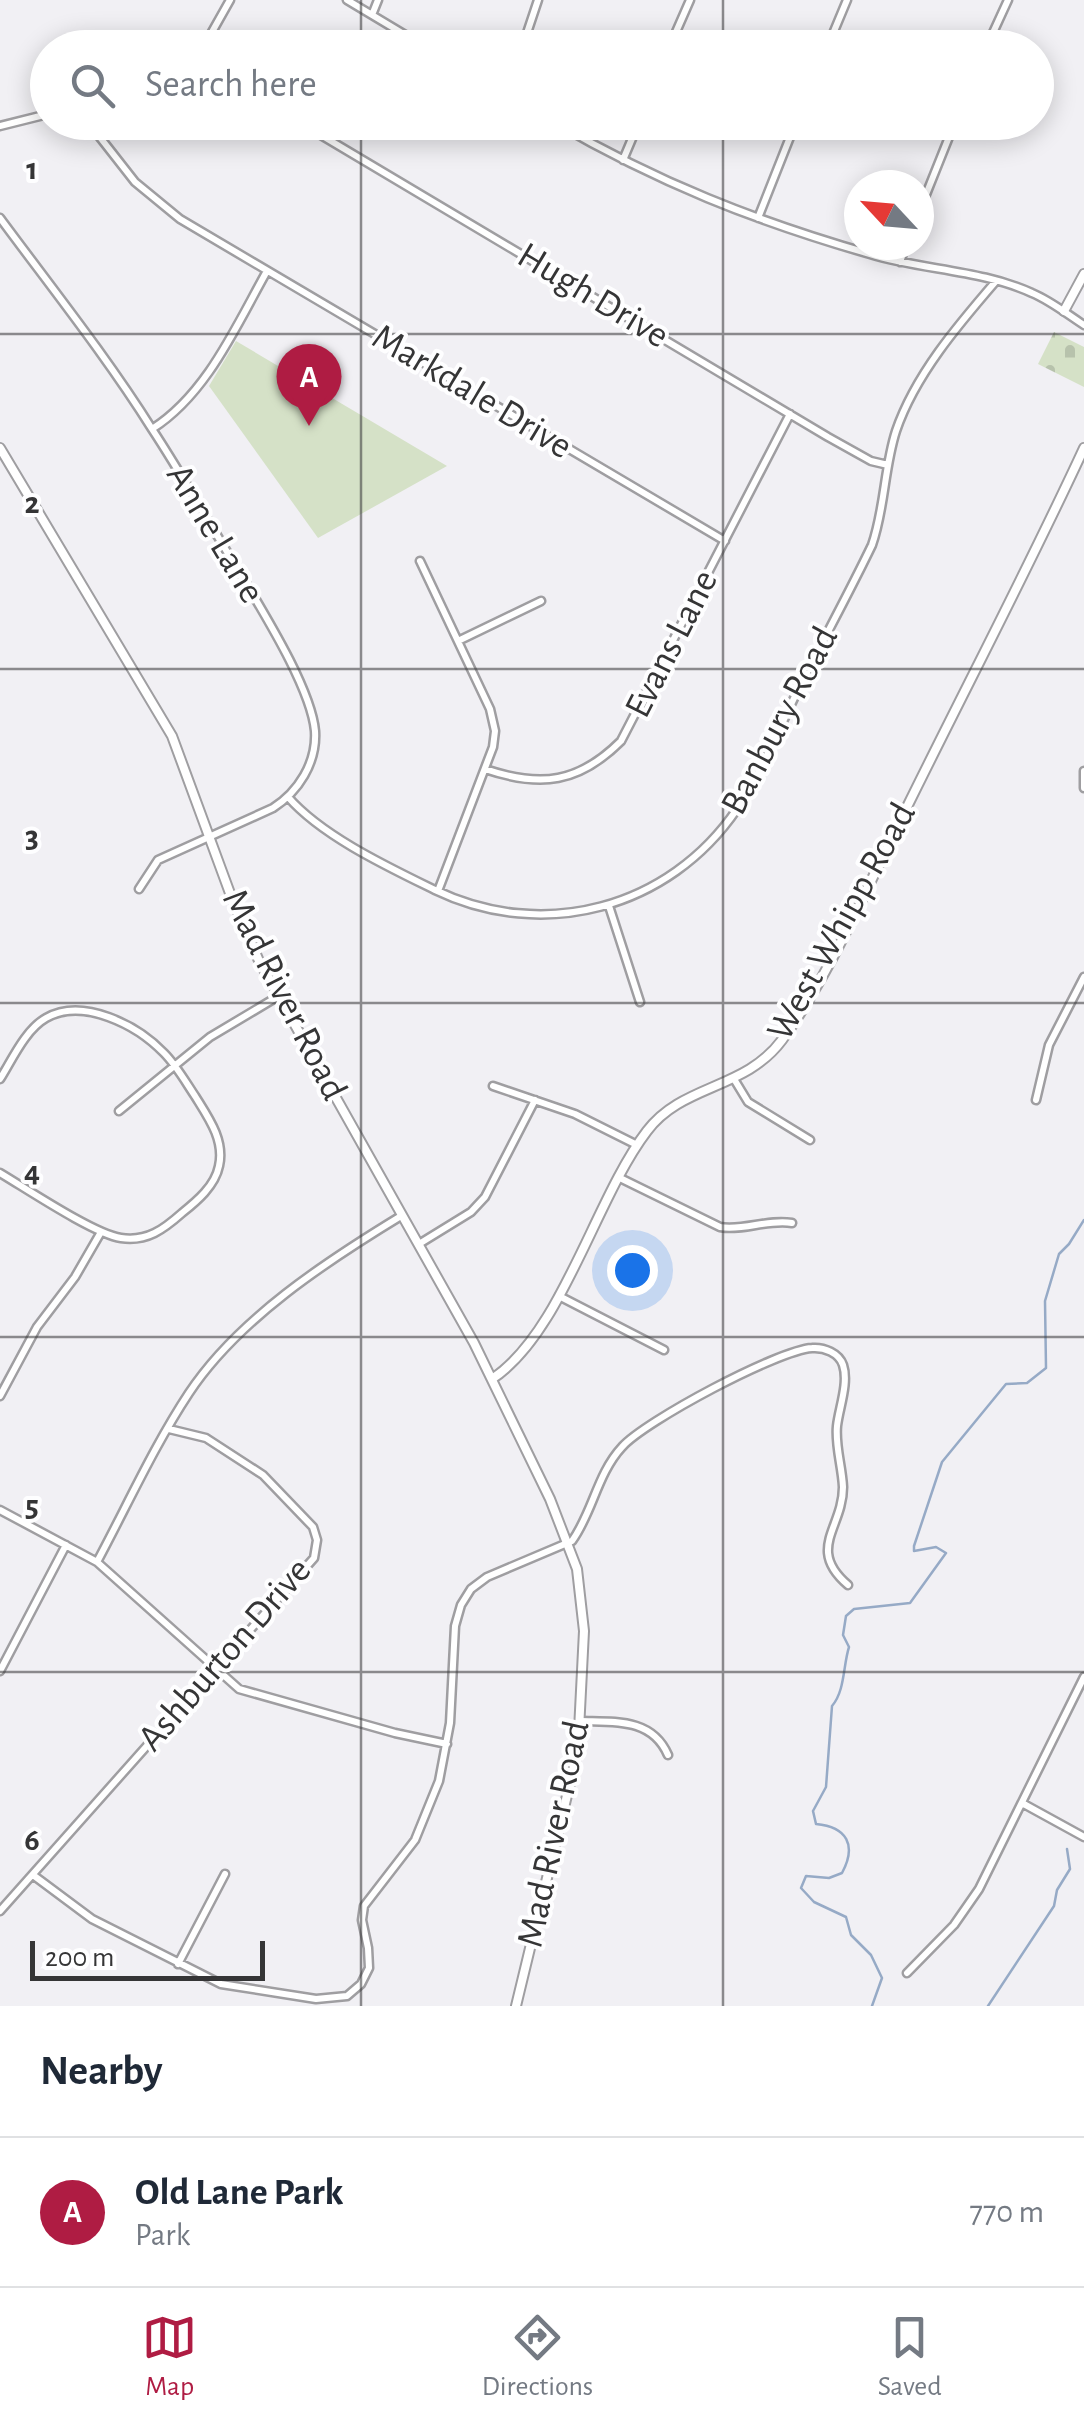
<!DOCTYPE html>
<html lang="en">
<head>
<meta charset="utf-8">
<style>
  body { margin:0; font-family:"Alegreya Sans",sans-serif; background:#f2f2f3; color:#1f2937 }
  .compass { position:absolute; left:844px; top:170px; width:90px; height:90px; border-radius:50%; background:#fff; box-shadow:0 5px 25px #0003; rotate:296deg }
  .scale { position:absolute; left:30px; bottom:25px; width:235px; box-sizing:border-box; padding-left:10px; border:5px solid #353536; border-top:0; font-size:28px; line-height:35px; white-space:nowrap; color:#353536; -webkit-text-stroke:8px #fefeff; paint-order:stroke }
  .you { position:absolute; left:632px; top:1270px; width:35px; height:35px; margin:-25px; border:8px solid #fff; border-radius:50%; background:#1a73e8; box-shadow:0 0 0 15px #1a73e833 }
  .badge { display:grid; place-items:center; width:65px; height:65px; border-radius:50%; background:#af1c43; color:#fff; font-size:32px; font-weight:700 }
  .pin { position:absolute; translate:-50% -82px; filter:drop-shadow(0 2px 5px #0008) }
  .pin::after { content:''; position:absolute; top:52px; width:35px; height:30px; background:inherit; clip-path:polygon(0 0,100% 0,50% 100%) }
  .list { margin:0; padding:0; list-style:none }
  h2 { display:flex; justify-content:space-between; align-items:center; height:130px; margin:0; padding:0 40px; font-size:42px }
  h2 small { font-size:32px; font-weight:400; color:#747a83 }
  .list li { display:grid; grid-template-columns:65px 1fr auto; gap:30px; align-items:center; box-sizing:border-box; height:150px; padding:0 40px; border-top:2px solid #e0e1e3 }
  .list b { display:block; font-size:38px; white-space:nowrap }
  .list p { margin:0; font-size:32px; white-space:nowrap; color:#747a83 }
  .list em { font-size:32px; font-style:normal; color:#747a83 }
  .icon { flex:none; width:55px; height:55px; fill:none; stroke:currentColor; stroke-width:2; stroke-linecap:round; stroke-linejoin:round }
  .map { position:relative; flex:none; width:1084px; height:2006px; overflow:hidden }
  .search { position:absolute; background:#fff; box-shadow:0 5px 25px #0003; left:30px; right:30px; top:30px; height:110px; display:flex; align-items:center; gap:25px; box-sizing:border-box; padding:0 35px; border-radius:55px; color:#747a83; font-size:38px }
  .sheet { height:280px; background:#fff }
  nav { display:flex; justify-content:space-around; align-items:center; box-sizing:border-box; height:140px; border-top:2px solid #e0e1e3; background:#fff; font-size:28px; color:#747a83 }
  nav a { display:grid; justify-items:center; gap:5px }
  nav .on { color:#af1c43 }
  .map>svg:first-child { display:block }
</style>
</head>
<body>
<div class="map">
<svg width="1084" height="2006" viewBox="0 0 1084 2006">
  <defs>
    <pattern id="cemetery-stones" width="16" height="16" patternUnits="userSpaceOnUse" patternTransform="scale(2.5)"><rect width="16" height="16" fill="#d5e1c7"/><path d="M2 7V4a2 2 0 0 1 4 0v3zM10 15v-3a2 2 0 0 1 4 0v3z" fill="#b7c2ac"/></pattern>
  </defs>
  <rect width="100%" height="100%" fill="#f1f0f4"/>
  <path fill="#d5e1c7" d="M236,341l211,125 -129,72 -109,-152z"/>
  <path fill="url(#cemetery-stones)" d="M1054,332l30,15v40l-46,-23z"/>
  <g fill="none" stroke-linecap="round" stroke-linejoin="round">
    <path stroke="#96aac6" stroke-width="2.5" d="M872,2006l10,-28 -11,-23 -20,-20 -5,-18 -32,-15 -13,-14 5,-12 23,2 13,-5c15,-28 5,-46 -26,-49l-3,-13 13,-24 6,-81c13,-15 11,-40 17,-59l-6,-12 3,-19 8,-7 56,-6 36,-50 -10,-6 -22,4v-5l28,-84 64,-78 21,-1 19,-15 -1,-67 14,-47 10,-10 15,-24
      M988,2006l66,-100 3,-16 13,-21 -3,-20"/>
    <defs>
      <path id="minor" d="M347,0l80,48
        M372,15l6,-15
        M203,48l27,-48
        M522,48l16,-48
        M669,48l21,-48
        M827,48l20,-48
        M986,48l22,-48
        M88,122l47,60 45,37 545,322
        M299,122l529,315 43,24 17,4
        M554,122c103,60 201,99 316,132 52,16 112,16 162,39 19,8 35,21 52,32
        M0,126l48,-12
        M623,160l16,-38
        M919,212l36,-90
        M0,218c51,69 106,138 152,211 31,47 58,96 88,144 23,39 71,115 75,158 2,32 -17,61 -42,77l-115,52 -19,29
        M758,218l38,-96
        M900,262l6,-17
        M152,429c55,-35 84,-103 115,-158
        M420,561l70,148 5,22 -2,16 -55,144
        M458,641l83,-40
        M485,769c56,19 94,14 136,-28l169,-327
        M1084,771v17
        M288,797c34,39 100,70 147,93 108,52 234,19 302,-81 25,-37 42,-81 62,-121 24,-48 50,-95 73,-143 13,-37 12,-77 24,-114 19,-56 62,-106 100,-150
        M609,906l31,96
        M0,1079c12,-19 25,-49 46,-61 37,-21 91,7 118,35 12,12 21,28 31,43 13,21 30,44 24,70 -4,20 -22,35 -37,47 -18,16 -35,29 -61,25 -27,-4 -94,-49 -121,-65
        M734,1079l14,23 62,38
        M493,1086l82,28 62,31
        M1036,1100l13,-55 35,-68
        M119,1111l91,-74 67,-40
        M620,1178l100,49c24,4 47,-8 72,-4
        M419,1244l52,-32 14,-15 50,-97
        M559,1296l105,54
        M0,1396l37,-69 38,-50 26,-45
        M0,1510l97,52 142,127 156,44 52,11
        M97,1562c30,-56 57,-116 92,-169 49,-74 138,-132 212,-177
        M0,1671l66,-126
        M581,1721c34,1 71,-3 87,34
        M1022,1803l62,34
        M33,1875l59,44 129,65 95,15 31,-3 14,-12 8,-16 -1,-20 -6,-28 2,-14 51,-66 24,-59 11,-58 5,-97 6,-21 10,-16 16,-12 85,-36c21,-29 25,-67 50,-94 23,-26 156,-97 190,-99 12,-1 27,5 31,17 6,18 -4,43 -6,61 -2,20 5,40 6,61 0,41 -37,62 5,98
        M0,1911l314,-353 3,-18 -4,-13 -50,-52 -57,-37 -37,-9
        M178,1964l47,-90
        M907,1973l47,-48 25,-36 105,-212"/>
      <path id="tertiary" d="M1064,311l20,-37
        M0,448l172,288 59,160 28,65 215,382 76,156 27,70 7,62 -6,119 -62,256
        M492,1379c70,-46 103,-180 155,-248 35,-47 98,-41 135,-91 51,-70 86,-156 125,-233 59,-120 121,-238 177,-359"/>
    </defs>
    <use href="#minor" stroke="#9f9ea1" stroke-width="11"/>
    <use href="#tertiary" stroke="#9f9ea1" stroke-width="12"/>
    <use href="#minor" stroke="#fff" stroke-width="6"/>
    <use href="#tertiary" stroke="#fff" stroke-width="8"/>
  </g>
  <path fill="none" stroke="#353536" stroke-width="2.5" stroke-opacity="0.55" d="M361,0v48M723,0v48M361,122v1884M723,122v1884M0,334h1084M0,669h1084M0,1003h1084M0,1337h1084M0,1672h1084"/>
  <g text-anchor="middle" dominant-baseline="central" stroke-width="8" stroke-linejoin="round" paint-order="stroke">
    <g font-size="38" fill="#353536" stroke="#fefeff">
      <text transform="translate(593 296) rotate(31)">Hugh Drive</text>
      <text transform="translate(472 392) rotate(31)">Markdale Drive</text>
      <text transform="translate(215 534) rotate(59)">Anne Lane</text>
      <text transform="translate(672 644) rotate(-63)">Evans Lane</text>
      <text transform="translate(780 721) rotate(-62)">Banbury Road</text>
      <text transform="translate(842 922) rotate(-61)">West Whipp Road</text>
      <text transform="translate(284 995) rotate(63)">Mad River Road</text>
      <text transform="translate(225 1655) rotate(-49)">Ashburton Drive</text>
      <text transform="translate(554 1834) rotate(-78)">Mad River Road</text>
    </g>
  </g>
  <g font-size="32" text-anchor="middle" font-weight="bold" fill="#353536" stroke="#fefeff" stroke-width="8" stroke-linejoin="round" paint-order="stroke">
    <text x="32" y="179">1</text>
    <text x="32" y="513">2</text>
    <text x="32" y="847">3</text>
    <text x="32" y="1182">4</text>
    <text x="32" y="1516">5</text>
    <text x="32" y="1850">6</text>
  </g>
</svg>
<svg class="compass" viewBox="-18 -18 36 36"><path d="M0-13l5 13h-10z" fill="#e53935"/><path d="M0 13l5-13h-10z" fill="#747a83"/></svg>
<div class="scale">200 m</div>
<div class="you"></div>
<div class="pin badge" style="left:309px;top:426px">A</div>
<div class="search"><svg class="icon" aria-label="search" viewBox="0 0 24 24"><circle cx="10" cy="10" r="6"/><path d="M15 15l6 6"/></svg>Search here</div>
</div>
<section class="sheet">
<h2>Nearby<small></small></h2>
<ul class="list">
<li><span class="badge">A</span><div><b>Old Lane Park</b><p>Park</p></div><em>770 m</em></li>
</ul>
</section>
<nav>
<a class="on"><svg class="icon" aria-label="map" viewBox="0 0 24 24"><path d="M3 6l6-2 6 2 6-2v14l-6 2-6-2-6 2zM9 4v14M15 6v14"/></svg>Map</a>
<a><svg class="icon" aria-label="directions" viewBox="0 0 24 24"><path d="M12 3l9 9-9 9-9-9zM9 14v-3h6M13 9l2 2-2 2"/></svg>Directions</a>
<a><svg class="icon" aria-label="saved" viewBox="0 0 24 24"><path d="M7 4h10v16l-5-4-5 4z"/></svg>Saved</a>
</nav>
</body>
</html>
